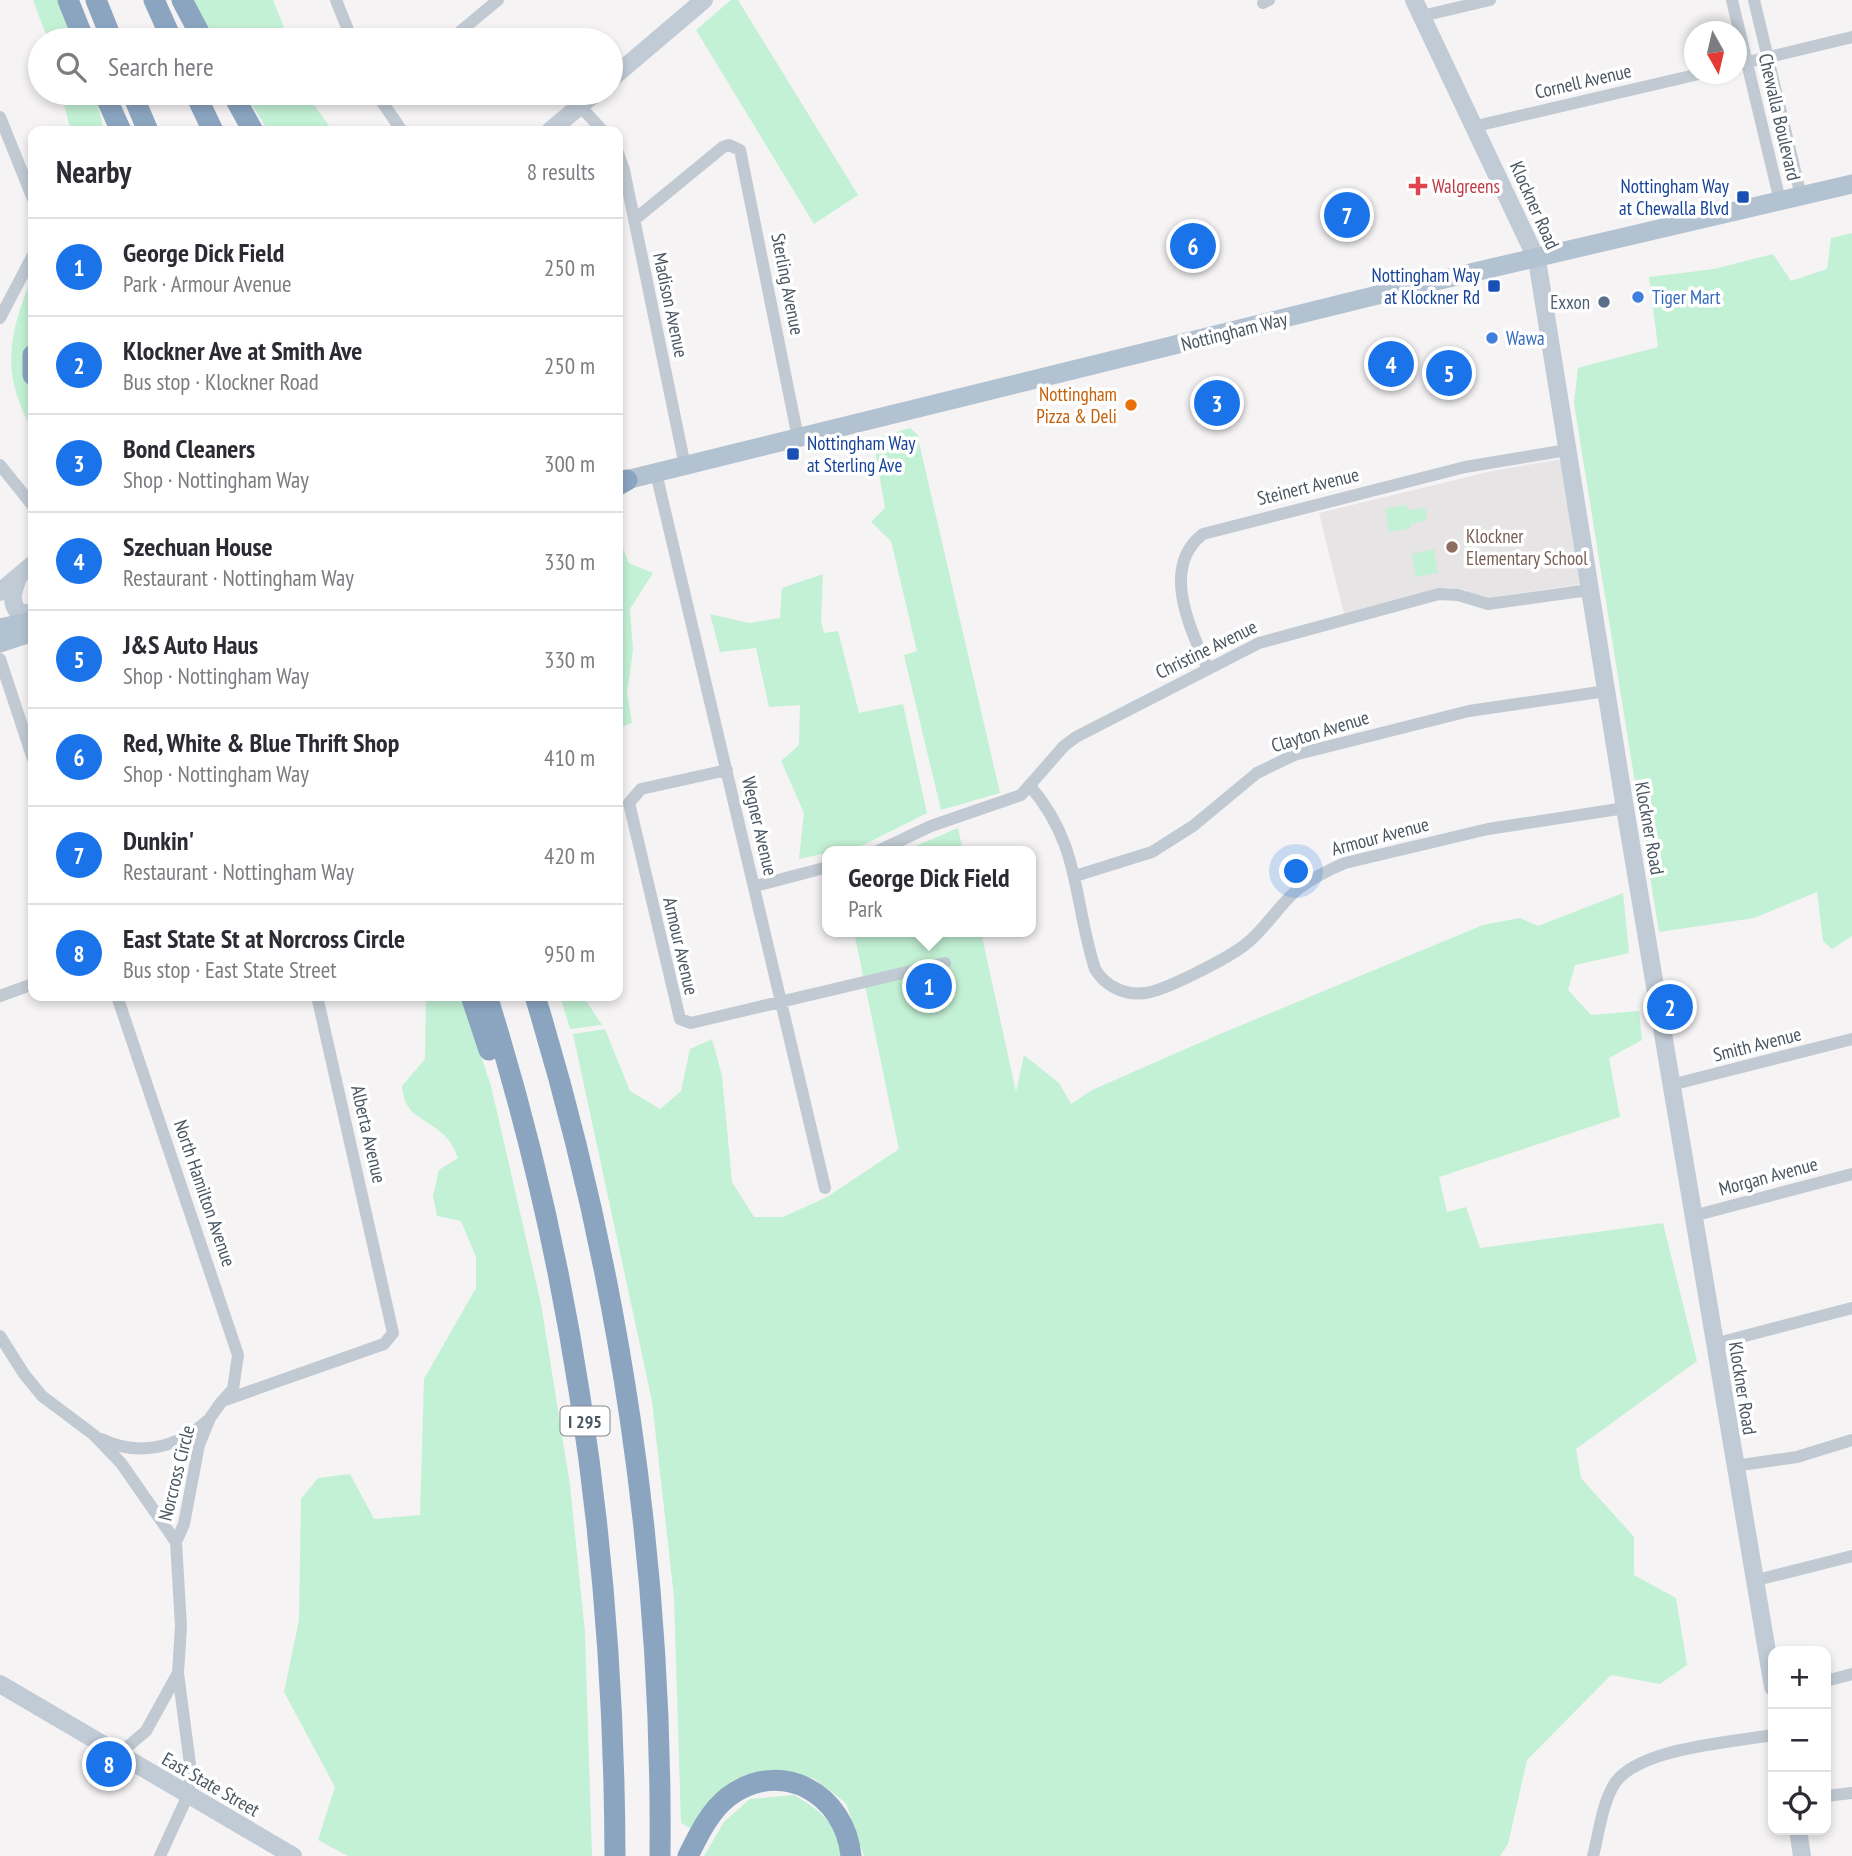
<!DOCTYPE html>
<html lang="en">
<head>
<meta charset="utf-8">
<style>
  body { margin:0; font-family:"PT Sans Narrow",sans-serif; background:#f7f7f7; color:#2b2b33 }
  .controls { position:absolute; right:21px; bottom:21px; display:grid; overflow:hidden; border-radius:14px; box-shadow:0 4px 10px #0003 }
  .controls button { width:63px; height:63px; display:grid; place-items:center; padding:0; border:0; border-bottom:2px solid #e1e1e2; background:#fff; color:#2b2b33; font:35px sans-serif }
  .compass { position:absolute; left:1684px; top:21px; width:63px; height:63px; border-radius:50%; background:#fff; box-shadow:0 4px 10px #0003; rotate:172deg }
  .you { position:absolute; left:1297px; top:872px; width:24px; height:24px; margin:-18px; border:5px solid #fff; border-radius:50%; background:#1a73e8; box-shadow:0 0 0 10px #1a73e833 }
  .badge { display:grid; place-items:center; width:46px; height:46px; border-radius:50%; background:#1a73e8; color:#fff; font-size:23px; font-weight:700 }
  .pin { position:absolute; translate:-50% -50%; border:4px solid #fff; box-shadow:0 2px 7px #0006 }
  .popup { position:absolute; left:822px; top:846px; width:214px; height:91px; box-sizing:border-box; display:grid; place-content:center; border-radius:14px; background:#fff; filter:drop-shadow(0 2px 5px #0005); font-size:23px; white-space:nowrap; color:#7c7c81 }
  .popup b { font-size:26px; color:#2b2b33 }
  .popup::after { content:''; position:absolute; left:50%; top:100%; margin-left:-14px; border:14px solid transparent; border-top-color:#fff }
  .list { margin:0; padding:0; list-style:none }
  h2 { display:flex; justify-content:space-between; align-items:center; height:91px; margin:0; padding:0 28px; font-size:30px }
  h2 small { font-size:23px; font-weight:400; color:#7c7c81 }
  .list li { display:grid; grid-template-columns:46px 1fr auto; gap:21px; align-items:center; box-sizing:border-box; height:98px; padding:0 28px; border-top:2px solid #e1e1e2 }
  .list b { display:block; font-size:26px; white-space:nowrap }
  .list p { margin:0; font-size:23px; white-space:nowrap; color:#7c7c81 }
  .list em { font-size:23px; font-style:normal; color:#7c7c81 }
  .icon { flex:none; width:38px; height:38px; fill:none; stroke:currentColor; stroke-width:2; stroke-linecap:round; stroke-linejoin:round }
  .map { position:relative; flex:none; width:1852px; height:1856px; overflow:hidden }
  .search { position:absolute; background:#fff; box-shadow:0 4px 10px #0003; left:28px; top:28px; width:595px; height:77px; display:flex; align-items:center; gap:18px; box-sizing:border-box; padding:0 24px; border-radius:38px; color:#7c7c81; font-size:26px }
  .panel { position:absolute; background:#fff; box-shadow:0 4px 10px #0003; left:28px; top:126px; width:595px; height:875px; border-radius:14px }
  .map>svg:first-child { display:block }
</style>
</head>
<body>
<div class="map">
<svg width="1852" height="1856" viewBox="0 0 1852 1856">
  <rect width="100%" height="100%" fill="#f5f3f3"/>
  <path fill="#e6e4e5" d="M1556,460h4l22,124 -101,15 -16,-9 -17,-2 -104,26 -25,-101 173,-42z"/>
  <path fill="#c3f1d5" d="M33,0h25l16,40h-26z
    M188,0h85l16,40h-76z
    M731,0h7l120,195 -44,29 -118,-194z
    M61,93h34l9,38h-33z
    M245,93h64l5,12 19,26h-65z
    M1852,233v703l-20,13 -9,-8 -6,-49 -63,26 -95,14 -85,-529 4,-35 80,-21 -9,-70 65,-8 59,-15 18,27 36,-12 4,-31z
    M33,275v64l-5,8 5,84c-33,-57 -25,-96 0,-156z
    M910,428l7,6 83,359 -59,17 -37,-155 13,-4 -26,-110 -20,-19 14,-14 -12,-69z
    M1406,505l2,5 17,-2 2,12 -17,4v4l-21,4 -4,-23z
    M618,536l11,27 24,10 -23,36 3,41 -6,43 5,30 -14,5z
    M1434,549l4,24 -22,4 -4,-23z
    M823,574l-2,47 3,12 14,-2 21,82 44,-9 24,109 -64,32 -64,14 5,-46 -23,-52 18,-16 1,-40 -31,2 -13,-59 -36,4 -10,-38 39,9 31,-5 2,-30z
    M958,828l5,23h-59z
    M1623,893l6,60 -54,12 -7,25 23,25 48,-4 3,29 -33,18 11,59 -181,60 8,35 19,-5 14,41 183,-25 34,138 -121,88 5,29 53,59v38l42,23 11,67 -27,19 -49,-9 -84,85 -19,84 -8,12h-636l-18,-53 -33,-25 -41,-5 -28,2 -33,25 -21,28 -9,-5 -7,-226 -22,-196 -79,-367 32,-5 25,62 30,18 21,-18 9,-42 22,-10 10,37 10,106 22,35h29l44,-20 72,-48 -45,-217h127l35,160 8,-37 35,28 12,21 21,-14 121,-53 270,-112 37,-7 18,8z
    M426,996h35l30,90 50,218 29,181 15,148 7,223h-244l-30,-16 17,-53 -51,-95 15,-72 2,-121 17,-21 32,-4 24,45 46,-4 4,-136 52,-91v-31l-15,-36 -24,-5 -4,-20 6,-26 19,-12c-3,-6 -6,-15 -11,-20 -19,-21 -43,-19 -45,-52l23,-27z
    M560,996h23l19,29 -32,4z
    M794,1795c24,14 47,31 47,61h-137l20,-34 26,-23z"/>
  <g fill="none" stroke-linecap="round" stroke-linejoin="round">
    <path stroke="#c1cad2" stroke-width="12" d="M336,0l16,40
      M1732,0l48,201
      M1754,0l47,196
      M1263,3l6,-3
      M1422,16l68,-16
      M450,40l48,-40
      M1736,65l116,-28
      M376,93l26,38
      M580,106l23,25
      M0,117l33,82
      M1476,126l223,-52
      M618,153l6,17 61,296
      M634,220l89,-73 6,-2 11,5 58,288
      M0,318l33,-63
      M0,465l33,41
      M656,473l169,715
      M0,659l33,100
      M1208,669c-18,-41 -48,-102 -5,-135l262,-67 102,-17
      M727,770l-86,19 -12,14 51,216 11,4 254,-60
      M1030,786c51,59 43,114 65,183 10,17 30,27 50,24 20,-2 85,-36 101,-49 20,-16 33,-39 52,-55 15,-11 30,-19 47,-26l143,-34 137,-21
      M878,851l53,-25 90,-31 43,-49 12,-9 183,-94 180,-49 19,1 30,9 101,-14
      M1075,876l77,-24 41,-26 64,-53 37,-18 175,-44 137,-20
      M755,886l73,-19
      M0,996l33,-12
      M117,996l121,359 -5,34 -9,10
      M1671,1085l181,-46
      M1693,1216l159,-42
      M0,1336l24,38 18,22 52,39 27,28 55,79
      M1714,1344l138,-36
      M101,1439c37,18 77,9 106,-18
      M1734,1466l63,-9 55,-17
      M1753,1581l99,-25
      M1826,1681l26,-7
      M119,1754l27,-23 32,-58
      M1826,1796l26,-3
      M160,1856l28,-61 3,-23 -13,-99 3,-47 -5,-84 8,-18 15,-79 11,-27 12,-17 162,-57 9,-11 -76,-337
      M1593,1856c6,-23 9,-53 22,-73 24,-35 117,-41 158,-48"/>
    <path stroke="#c1cbd6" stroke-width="18" d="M1414,0l123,260 88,548 148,879
      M611,79l93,-79
      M550,131l45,-38
      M18,577c-4,13 -9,23 0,35l15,2
      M0,592l33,-28
      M0,1684l293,172
      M1798,1830l4,26"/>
    <path stroke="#b3c2d1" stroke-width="19" d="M618,482l792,-195 442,-103
      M0,628l32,-7
      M0,643l33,-11"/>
    <path stroke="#8ba5c1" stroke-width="21" d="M68,0l16,40
      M96,0l16,40
      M154,0l18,40
      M182,0l21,40
      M104,93l17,38
      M132,93l16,38
      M195,93l18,38
      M232,93l21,38
      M33,355v20
      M618,485l9,-5
      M471,996l18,54
      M487,996c88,279 127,568 128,860
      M535,996c85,278 128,569 125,860
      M688,1856c10,-20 21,-44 40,-59 53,-40 117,-3 123,59"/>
  </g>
  <path fill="#e0444e" stroke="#fff" stroke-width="2.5" d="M1414.5 175.5h7v7h7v7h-7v7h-7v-7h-7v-7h7z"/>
  <g fill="#1a4fb4" stroke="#fff" stroke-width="2.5">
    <rect x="1736" y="190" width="14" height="14" rx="3.5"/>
    <rect x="1487" y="279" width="14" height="14" rx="3.5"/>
    <rect x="786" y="447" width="14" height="14" rx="3.5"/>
  </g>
  <g fill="#3f7fe0" stroke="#fff" stroke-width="2.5">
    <circle cx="1638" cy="297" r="7"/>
    <circle cx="1492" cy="338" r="7"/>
  </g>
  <circle fill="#5c6f8a" stroke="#fff" stroke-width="2.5" cx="1604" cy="302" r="7"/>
  <circle fill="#e8710a" stroke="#fff" stroke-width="2.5" cx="1131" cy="405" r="7"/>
  <circle fill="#8d6e63" stroke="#fff" stroke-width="2.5" cx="1452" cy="547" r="7"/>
  <g text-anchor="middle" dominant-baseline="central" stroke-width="7" stroke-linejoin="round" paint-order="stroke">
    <rect fill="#fff" stroke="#808990" stroke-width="2" x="560.5" y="1406.5" width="49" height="29" rx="5"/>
    <g font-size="18" font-weight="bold" fill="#4a5661">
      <text x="585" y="1421">I 295</text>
    </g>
    <g font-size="19" fill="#4a5661" stroke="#fff">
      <text transform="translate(1583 81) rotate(-13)">Cornell Avenue</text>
      <text transform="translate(1780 117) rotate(77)">Chewalla Boulevard</text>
      <text transform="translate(1535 205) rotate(66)">Klockner Road</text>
      <text transform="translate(788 284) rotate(79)">Sterling Avenue</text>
      <text transform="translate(671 305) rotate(78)">Madison Avenue</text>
      <text transform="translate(1234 331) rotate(-14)">Nottingham Way</text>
      <text transform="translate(1308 486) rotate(-14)">Steinert Avenue</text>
      <text transform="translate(1206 649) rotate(-26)">Christine Avenue</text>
      <text transform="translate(1320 731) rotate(-17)">Clayton Avenue</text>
      <text transform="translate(760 826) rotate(77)">Wegner Avenue</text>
      <text transform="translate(1650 828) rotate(80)">Klockner Road</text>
      <text transform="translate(1380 836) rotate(-15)">Armour Avenue</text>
      <text transform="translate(681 946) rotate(77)">Armour Avenue</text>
      <text transform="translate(1757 1044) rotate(-14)">Smith Avenue</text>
      <text transform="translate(369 1134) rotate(77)">Alberta Avenue</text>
      <text transform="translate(1768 1176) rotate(-15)">Morgan Avenue</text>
      <text transform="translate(205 1193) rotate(71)">North Hamilton Avenue</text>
      <text transform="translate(1743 1388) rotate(81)">Klockner Road</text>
      <text transform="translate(176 1473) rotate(-76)">Norcross Circle</text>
      <text transform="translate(211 1784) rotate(30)">East State Street</text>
    </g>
    <g font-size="19" fill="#be3a42" stroke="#fff" text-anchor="start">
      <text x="1432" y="186">Walgreens</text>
    </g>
    <g font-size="19" fill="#164399" stroke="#fff" text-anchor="end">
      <text x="1729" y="186">Nottingham Way<tspan x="1729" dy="22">at Chewalla Blvd</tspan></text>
      <text x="1480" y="275">Nottingham Way<tspan x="1480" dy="22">at Klockner Rd</tspan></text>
      <text x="807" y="443" text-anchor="start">Nottingham Way<tspan x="807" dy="22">at Sterling Ave</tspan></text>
    </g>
    <g font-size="19" fill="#366cbe" stroke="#fff" text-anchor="start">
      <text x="1652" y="297">Tiger Mart</text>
      <text x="1506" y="338">Wawa</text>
    </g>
    <g font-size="19" fill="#4e5e75" stroke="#fff" text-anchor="end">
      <text x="1590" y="302">Exxon</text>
    </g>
    <g font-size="19" fill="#c56008" stroke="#fff" text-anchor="end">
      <text x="1117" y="394">Nottingham<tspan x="1117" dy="22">Pizza &amp; Deli</tspan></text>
    </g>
    <g font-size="19" fill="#785e54" stroke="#fff" text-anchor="start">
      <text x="1466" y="536">Klockner<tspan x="1466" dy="22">Elementary School</tspan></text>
    </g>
  </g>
</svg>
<div class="controls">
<button>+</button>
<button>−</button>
<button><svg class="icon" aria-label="locate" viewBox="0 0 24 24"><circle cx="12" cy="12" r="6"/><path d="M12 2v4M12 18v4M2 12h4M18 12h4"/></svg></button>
</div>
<svg class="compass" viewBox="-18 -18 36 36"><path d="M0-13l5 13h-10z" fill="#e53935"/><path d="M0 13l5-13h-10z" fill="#7c7c81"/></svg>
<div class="you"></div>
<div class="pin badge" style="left:929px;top:986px">1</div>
<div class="popup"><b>George Dick Field</b>Park</div>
<div class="pin badge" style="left:1670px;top:1007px">2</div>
<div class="pin badge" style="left:1217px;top:403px">3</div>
<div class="pin badge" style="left:1391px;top:364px">4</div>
<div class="pin badge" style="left:1449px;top:373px">5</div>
<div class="pin badge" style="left:1193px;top:246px">6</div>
<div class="pin badge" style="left:1347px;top:215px">7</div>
<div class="pin badge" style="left:109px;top:1764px">8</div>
<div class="search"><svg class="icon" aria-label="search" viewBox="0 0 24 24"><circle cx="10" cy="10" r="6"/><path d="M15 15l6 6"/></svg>Search here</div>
<section class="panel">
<h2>Nearby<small>8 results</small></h2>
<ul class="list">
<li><span class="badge">1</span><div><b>George Dick Field</b><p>Park · Armour Avenue</p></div><em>250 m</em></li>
<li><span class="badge">2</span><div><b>Klockner Ave at Smith Ave</b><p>Bus stop · Klockner Road</p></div><em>250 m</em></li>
<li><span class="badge">3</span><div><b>Bond Cleaners</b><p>Shop · Nottingham Way</p></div><em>300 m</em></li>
<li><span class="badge">4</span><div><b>Szechuan House</b><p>Restaurant · Nottingham Way</p></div><em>330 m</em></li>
<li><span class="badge">5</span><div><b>J&amp;S Auto Haus</b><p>Shop · Nottingham Way</p></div><em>330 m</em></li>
<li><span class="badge">6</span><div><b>Red, White &amp; Blue Thrift Shop</b><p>Shop · Nottingham Way</p></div><em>410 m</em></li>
<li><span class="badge">7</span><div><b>Dunkin'</b><p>Restaurant · Nottingham Way</p></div><em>420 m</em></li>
<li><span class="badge">8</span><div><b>East State St at Norcross Circle</b><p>Bus stop · East State Street</p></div><em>950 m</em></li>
</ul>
</section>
</div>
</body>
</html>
